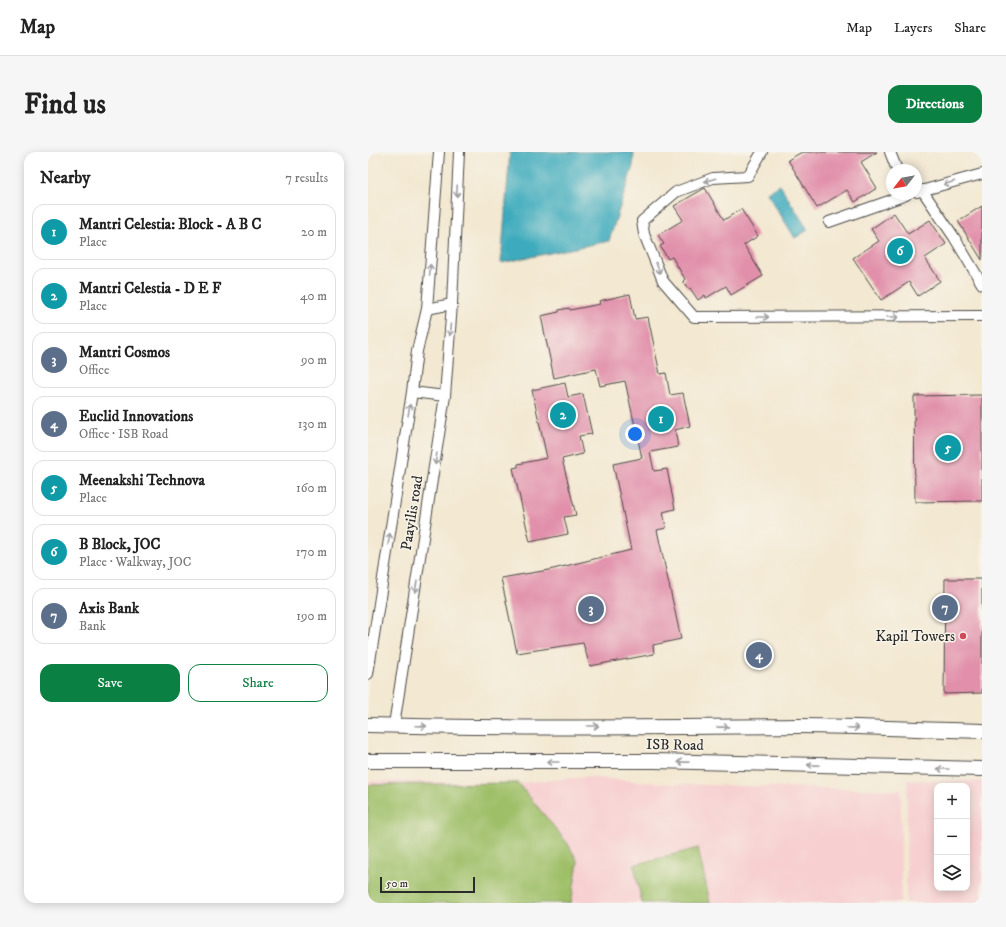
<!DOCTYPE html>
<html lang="en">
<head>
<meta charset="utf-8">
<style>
  body { margin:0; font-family:"IM FELL DW Pica",serif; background:#f6f6f6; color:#222 }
  .controls { position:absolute; right:12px; bottom:12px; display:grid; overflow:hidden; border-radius:8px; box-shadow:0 2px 10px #0003 }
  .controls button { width:36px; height:36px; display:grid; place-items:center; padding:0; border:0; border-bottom:1px solid #e0e0e0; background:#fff; color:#222; font:20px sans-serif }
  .compass { position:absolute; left:518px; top:12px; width:36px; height:36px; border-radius:50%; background:#fff; box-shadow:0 2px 10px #0003; rotate:239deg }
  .scale { position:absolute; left:12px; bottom:10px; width:95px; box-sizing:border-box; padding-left:4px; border:2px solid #2b2b2b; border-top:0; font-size:11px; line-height:14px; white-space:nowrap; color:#2b2b2b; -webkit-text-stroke:3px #f7f3e8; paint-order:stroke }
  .you { position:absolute; left:267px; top:282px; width:14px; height:14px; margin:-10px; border:3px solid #fff; border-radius:50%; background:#1a73e8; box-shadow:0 0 0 6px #1a73e833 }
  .badge { display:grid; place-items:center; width:26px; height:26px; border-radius:50%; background:#0b8043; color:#fff; font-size:13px; font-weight:700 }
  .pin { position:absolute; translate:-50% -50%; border:2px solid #fff; box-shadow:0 1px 4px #0006 }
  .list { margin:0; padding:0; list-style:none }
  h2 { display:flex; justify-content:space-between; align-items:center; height:52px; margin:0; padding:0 16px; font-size:17px }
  h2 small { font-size:13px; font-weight:400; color:#767676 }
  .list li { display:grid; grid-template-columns:26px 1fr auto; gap:12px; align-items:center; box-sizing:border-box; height:56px; margin:0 8px 8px; padding:0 8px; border:1px solid #e0e0e0; border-radius:12px }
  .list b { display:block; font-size:15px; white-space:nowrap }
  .list p { margin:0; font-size:13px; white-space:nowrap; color:#767676 }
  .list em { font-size:13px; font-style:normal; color:#767676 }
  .actions { display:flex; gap:8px; padding:12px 16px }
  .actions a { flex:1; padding:9px 0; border:1px solid #0b8043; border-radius:12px; text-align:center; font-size:14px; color:#0b8043 }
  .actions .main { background:#0b8043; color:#fff }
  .icon { flex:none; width:22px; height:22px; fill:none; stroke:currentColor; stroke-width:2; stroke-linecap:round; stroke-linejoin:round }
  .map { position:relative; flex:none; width:614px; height:751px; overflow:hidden; border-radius:12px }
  header { display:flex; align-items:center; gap:24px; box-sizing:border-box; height:56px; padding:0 20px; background:#fff; border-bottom:1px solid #e0e0e0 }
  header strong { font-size:19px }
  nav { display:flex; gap:22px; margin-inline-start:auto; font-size:14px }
  .intro { display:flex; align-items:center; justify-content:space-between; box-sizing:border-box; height:96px; padding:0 24px }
  h1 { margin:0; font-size:28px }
  .button { padding:10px 18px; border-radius:12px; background:#0b8043; color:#fff; font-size:14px; font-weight:700 }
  main { display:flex; gap:24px; padding:0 24px }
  aside { flex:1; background:#fff; border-radius:12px; box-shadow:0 2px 10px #0003 }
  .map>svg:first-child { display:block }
</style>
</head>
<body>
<header>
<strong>Map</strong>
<nav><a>Map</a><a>Layers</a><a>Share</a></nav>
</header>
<div class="intro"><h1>Find us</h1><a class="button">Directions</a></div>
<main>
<aside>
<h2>Nearby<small>7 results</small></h2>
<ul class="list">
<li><span class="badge" style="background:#0f9aa8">1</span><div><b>Mantri Celestia: Block - A B C</b><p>Place</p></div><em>20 m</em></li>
<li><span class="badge" style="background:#0f9aa8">2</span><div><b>Mantri Celestia - D E F</b><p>Place</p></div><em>40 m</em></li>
<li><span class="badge" style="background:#5c6f8a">3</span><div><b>Mantri Cosmos</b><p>Office</p></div><em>90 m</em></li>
<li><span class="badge" style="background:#5c6f8a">4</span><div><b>Euclid Innovations</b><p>Office · ISB Road</p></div><em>130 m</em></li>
<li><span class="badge" style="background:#0f9aa8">5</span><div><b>Meenakshi Technova</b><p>Place</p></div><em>160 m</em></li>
<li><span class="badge" style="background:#0f9aa8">6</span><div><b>B Block, JOC</b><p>Place · Walkway, JOC</p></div><em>170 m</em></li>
<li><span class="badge" style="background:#5c6f8a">7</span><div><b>Axis Bank</b><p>Bank</p></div><em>190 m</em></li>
</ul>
<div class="actions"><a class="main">Save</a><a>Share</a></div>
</aside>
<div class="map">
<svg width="614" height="751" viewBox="0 0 614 751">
  <rect width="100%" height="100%" fill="#f7f3e8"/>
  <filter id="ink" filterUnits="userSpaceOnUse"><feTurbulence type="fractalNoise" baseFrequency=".025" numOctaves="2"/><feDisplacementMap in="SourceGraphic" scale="8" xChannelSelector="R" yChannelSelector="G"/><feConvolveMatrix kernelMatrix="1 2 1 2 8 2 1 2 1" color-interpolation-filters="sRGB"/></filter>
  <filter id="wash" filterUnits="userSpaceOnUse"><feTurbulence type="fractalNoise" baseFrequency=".012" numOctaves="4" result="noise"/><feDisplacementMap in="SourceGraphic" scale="16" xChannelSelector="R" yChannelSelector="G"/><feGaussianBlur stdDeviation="0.9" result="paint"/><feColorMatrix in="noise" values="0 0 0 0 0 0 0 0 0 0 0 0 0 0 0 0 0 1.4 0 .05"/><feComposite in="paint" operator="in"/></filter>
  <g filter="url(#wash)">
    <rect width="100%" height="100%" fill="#f3e8d1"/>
    <path fill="#f7cfd0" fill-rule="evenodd" d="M217,625l88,7 228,6v113h-533v-122l150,2z
      M539,628l75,1v122h-76zM569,634h30v102h-30z"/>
    <path fill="#9ebf68" stroke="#64754a" d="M150,631l50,61 10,18 -7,41h-203v-118z
      M330,696l12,55h-68l-8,-38z"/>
    <path fill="#3eabbd" stroke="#346b74" d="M142,0h124l-1,14 -24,75 -108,22z
      M412,33l28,45 -13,8 -28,-45z"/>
    <g id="blocks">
      <path fill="#e18faa" d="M434,0h75l-16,10 16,26 -22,14 -8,-12 -30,18 -29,-48z
        M337,36l19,32 17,-11 17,27 -14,9 19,31 -32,19 -5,-9 -20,12 -1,-3 -7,5 -8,-12 -2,1 -5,-8 2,-2 -13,-22 -4,2 -8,-13 4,-2 -6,-9 25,-15 -9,-14z
        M614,54v54l-24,-39z
        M526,61l14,21 22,-14 16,24 -21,14 15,23 -22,15 -9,-14 -28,18 -28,-42 26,-17 -8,-12z
        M262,142l5,25 13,-2 12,57 6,-1 4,22 13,-2 7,33 -15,4 3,17 -28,5 4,19 13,-2 8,40 -12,3 3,16 -9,2 24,109 -28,6 1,9 -64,12 -7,-23 -66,10 -16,-75 48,-8 82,-20 -18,-86 29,-6 -17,-77 -25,5 -4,-17 -42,9 -13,-62 18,-4v-2l10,-2 1,2 30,-6 -1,-3z
        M197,231l3,14 15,-3 9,40 -13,2 4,18 -21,5 14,56 -12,2 4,17 -38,8 -17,-74 5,-1v-3l29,-6 -15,-68z
        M614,243v106l-67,1 -1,-106z
        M577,427h37v114l-38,1z"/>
    </g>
  </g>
  <g filter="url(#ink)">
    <use href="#blocks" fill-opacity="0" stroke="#494744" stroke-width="1"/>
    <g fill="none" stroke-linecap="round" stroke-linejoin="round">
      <defs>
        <path id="minor" d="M394,0l-14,24 -35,2 -37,14 -34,29 2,13 19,47 31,36 288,-1
          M522,0l7,18
          M554,38l32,47 28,47
          M549,40l65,-18
          M461,70l77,-27
          M84,152l7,-152
          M59,157l12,-157
          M44,240l33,4
          M0,522l44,-282 5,-41 10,-42 25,-5 -7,92 -51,329"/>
        <path id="secondary" d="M0,573c144,4 288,2 432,1 61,0 121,4 182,5
          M0,609h286l328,8"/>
      </defs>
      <use href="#minor" stroke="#494744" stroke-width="12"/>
      <use href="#secondary" stroke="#494744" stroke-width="16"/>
      <use href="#minor" stroke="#fff" stroke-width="10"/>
      <use href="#secondary" stroke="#fff" stroke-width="14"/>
    </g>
    <defs><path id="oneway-shaft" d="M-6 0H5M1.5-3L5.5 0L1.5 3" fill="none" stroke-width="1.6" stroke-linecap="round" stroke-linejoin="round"/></defs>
    <g stroke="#a0a0a0">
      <use href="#oneway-shaft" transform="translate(342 28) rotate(164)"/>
      <use href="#oneway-shaft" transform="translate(581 31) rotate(164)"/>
      <use href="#oneway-shaft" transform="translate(89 39) rotate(92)"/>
      <use href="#oneway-shaft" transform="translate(290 116) rotate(69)"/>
      <use href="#oneway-shaft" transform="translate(62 118) rotate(-86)"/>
      <use href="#oneway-shaft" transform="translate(395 165)"/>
      <use href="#oneway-shaft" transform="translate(525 165)"/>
      <use href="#oneway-shaft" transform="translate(82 178) rotate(94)"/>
      <use href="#oneway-shaft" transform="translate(41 258) rotate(-81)"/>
      <use href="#oneway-shaft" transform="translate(68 307) rotate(99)"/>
      <use href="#oneway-shaft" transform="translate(21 387) rotate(-81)"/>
      <use href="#oneway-shaft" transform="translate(48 435) rotate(99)"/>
      <use href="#oneway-shaft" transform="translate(53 574) rotate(2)"/>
      <use href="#oneway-shaft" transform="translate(225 574)"/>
      <use href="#oneway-shaft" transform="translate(355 575) rotate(-1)"/>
      <use href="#oneway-shaft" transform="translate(485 576) rotate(2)"/>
      <use href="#oneway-shaft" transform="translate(185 610) rotate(180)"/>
      <use href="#oneway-shaft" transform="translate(315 610) rotate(-179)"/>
      <use href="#oneway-shaft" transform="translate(445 613) rotate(-179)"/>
      <use href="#oneway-shaft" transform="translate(575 617) rotate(-180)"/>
    </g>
  </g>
  <circle fill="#d1495b" stroke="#f7f3e8" stroke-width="1.5" cx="595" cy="484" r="4"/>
  <g text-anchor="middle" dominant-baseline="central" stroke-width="3" stroke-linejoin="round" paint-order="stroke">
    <g font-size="15" fill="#2b2b2b" stroke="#f7f3e8">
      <text transform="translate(44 361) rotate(-81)">Paayilis road</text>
      <text transform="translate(307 593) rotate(1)">ISB Road</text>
    </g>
    <g font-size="15" fill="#2b2b2b" stroke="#f7f3e8" text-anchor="end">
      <text x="587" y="484">Kapil Towers</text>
    </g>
  </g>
</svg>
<div class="controls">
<button>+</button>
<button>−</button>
<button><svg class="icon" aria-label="layers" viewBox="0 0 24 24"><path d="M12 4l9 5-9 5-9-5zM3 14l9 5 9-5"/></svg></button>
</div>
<svg class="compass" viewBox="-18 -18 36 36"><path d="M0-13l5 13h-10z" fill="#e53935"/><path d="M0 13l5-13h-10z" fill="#767676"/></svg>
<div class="scale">50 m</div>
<div class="you"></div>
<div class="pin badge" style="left:293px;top:267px;background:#0f9aa8">1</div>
<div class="pin badge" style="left:195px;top:263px;background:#0f9aa8">2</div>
<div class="pin badge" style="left:223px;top:457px;background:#5c6f8a">3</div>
<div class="pin badge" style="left:391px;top:503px;background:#5c6f8a">4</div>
<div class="pin badge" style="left:580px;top:296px;background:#0f9aa8">5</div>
<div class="pin badge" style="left:532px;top:99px;background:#0f9aa8">6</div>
<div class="pin badge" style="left:577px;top:456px;background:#5c6f8a">7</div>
</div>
</main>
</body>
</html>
